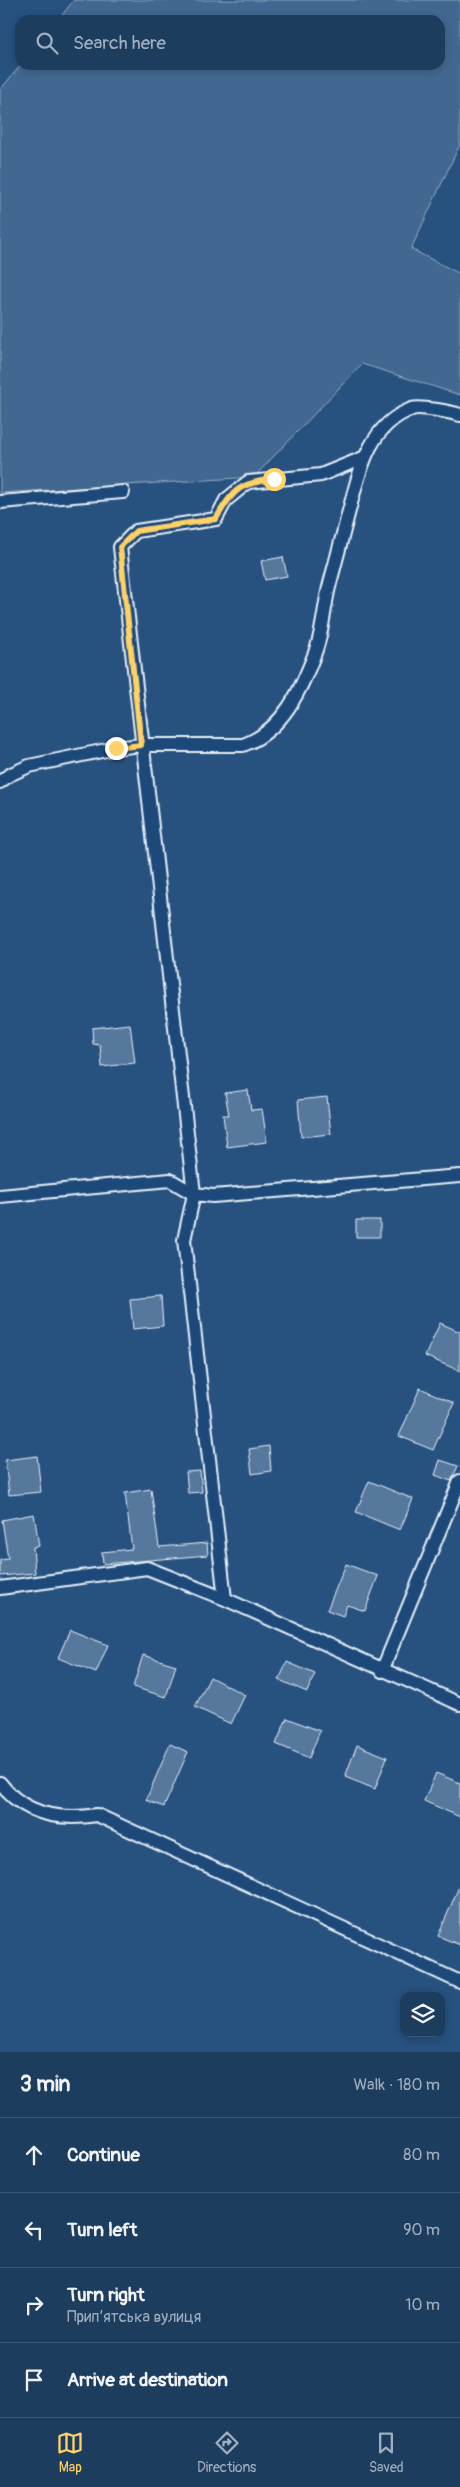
<!DOCTYPE html>
<html lang="en">
<head>
<meta charset="utf-8">
<style>
  body { margin:0; font-family:Pangolin,sans-serif; background:#2a4868; color:#f1f3f6 }
  .controls { position:absolute; right:15px; bottom:15px; display:grid; overflow:hidden; border-radius:10px; box-shadow:0 2px 8px #0003 }
  .controls button { width:45px; height:45px; display:grid; place-items:center; padding:0; border:0; border-bottom:1px solid #3b5674; background:#1d3d5f; color:#f1f3f6; font:25px sans-serif }
  .stop { position:absolute; width:15px; height:15px; margin:-11px; border:4px solid #ffd166; border-radius:50%; background:#fff }
  .stop.end { background:#ffd166; border-color:#fff; box-shadow:0 1px 5px #0008 }
  .list { margin:0; padding:0; list-style:none }
  h2 { display:flex; justify-content:space-between; align-items:center; height:65px; margin:0; padding:0 20px; font-size:21px }
  h2 small { font-size:16px; font-weight:400; color:#a0aebd }
  .list li { display:grid; grid-template-columns:32px 1fr auto; gap:15px; align-items:center; box-sizing:border-box; height:75px; padding:0 20px; border-top:1px solid #3b5674 }
  .list b { display:block; font-size:19px; white-space:nowrap }
  .list p { margin:0; font-size:16px; white-space:nowrap; color:#a0aebd }
  .list em { font-size:16px; font-style:normal; color:#a0aebd }
  .icon { flex:none; width:28px; height:28px; fill:none; stroke:currentColor; stroke-width:2; stroke-linecap:round; stroke-linejoin:round }
  .map { position:relative; flex:none; width:460px; height:2052px; overflow:hidden }
  .search { position:absolute; background:#1d3d5f; box-shadow:0 2px 8px #0003; left:15px; right:15px; top:15px; height:55px; display:flex; align-items:center; gap:12px; box-sizing:border-box; padding:0 18px; border-radius:15px; color:#a0aebd; font-size:19px }
  .sheet { height:365px; background:#1d3d5f }
  nav { display:flex; justify-content:space-around; align-items:center; box-sizing:border-box; height:70px; border-top:1px solid #3b5674; background:#1d3d5f; font-size:14px; color:#a0aebd }
  nav a { display:grid; justify-items:center; gap:2px }
  nav .on { color:#ffd166 }
  .map>svg:first-child { display:block }
</style>
</head>
<body>
<div class="map">
<svg width="460" height="2052" viewBox="0 0 460 2052">
  <rect width="100%" height="100%" fill="#27517f"/>
  <filter id="ink" filterUnits="userSpaceOnUse"><feTurbulence type="fractalNoise" baseFrequency=".02" numOctaves="2"/><feDisplacementMap in="SourceGraphic" scale="10" xChannelSelector="R" yChannelSelector="G"/><feConvolveMatrix kernelMatrix="1 2 1 2 8 2 1 2 1" color-interpolation-filters="sRGB"/></filter>
  <g filter="url(#ink)">
    <path fill="#436891" stroke="#96acc4" d="M74,0h386v144l-49,105 49,25v121l-98,-31 -108,113 -254,16v-403l21,-25h419v-45h-382z"/>
    <path fill="#57789d" stroke="#e8f1f8" d="M283,557l4,19 -22,4 -4,-19z
      M130,1024l5,39 -33,4 -2,-22 -7,-1 -1,-16z
      M248,1090l3,20 11,-1 5,33 -40,5 -4,-32h6l-4,-22z
      M327,1097l4,37 -30,3 -3,-37z
      M356,1220h24v17h-24z
      M161,1296l2,30 -30,3 -3,-30z
      M440,1323l20,9v39l-35,-15z
      M420,1388l34,15 -21,47 -34,-14z
      M269,1446l2,25 -19,3 -3,-25z
      M37,1456l4,36 -32,3 -4,-35z
      M440,1460l18,6 -7,15 -16,-6z
      M200,1471l2,21 -14,1 -2,-21z
      M369,1481l44,18 -13,31 -44,-18z
      M151,1489l8,58 48,-4 1,12 -105,9 -1,-12 30,-3 -7,-56z
      M34,1514l5,32 -6,1 2,26 -35,3v-16l8,-1 -6,-39z
      M346,1564l32,12 -13,35 -18,-6 -4,11 -16,-6z
      M70,1630l38,15 -12,28 -38,-15z
      M143,1655l33,10 -10,32 -33,-10z
      M287,1662l28,12 -8,18 -28,-12z
      M210,1677l35,18 -14,29 -36,-17z
      M287,1718l33,13 -11,27 -33,-14z
      M170,1744l18,8 -24,55 -18,-7z
      M357,1745l30,12 -12,32 -30,-12z
      M436,1773l24,10v34l-36,-16z
      M460,1884v61l-22,-9z"/>
    <g fill="none" stroke-linecap="round" stroke-linejoin="round">
      <defs>
        <path id="minor" d="M0,502l123,-10
          M0,782l9,-7 20,-9 87,-18 25,-3h102c40,-14 59,-57 73,-95 7,-20 8,-42 13,-63 7,-27 14,-54 21,-80 10,-38 20,-83 62,-98 7,-3 39,3 48,6
          M0,1196l170,-16 24,14 19,2 247,-20
          M0,1588l147,-20 78,31 235,105
          M225,1599l-41,-359 10,-46 -74,-647 16,-16 80,-12 10,-19 22,-18 73,-7 42,-17
          M382,1671l78,-190
          M0,1783c24,32 59,38 97,32l363,167"/>
      </defs>
      <use href="#minor" stroke="#e8f1f8" stroke-width="16"/>
      <use href="#minor" stroke="#1f4a7a" stroke-width="12"/>
    </g>
  </g>
  <g fill="none" stroke-linecap="round" stroke-linejoin="round" filter="url(#ink)">
    <path stroke="#ffd166" stroke-width="6" d="M116,748l25,-3 -21,-198 16,-16 80,-12c17,-30 24,-36 58,-40"/>
  </g>
</svg>
<div class="controls">
<button><svg class="icon" aria-label="layers" viewBox="0 0 24 24"><path d="M12 4l9 5-9 5-9-5zM3 14l9 5 9-5"/></svg></button>
</div>
<div class="stop" style="left:274px;top:479px"></div>
<div class="stop end" style="left:116px;top:748px"></div>
<div class="search"><svg class="icon" aria-label="search" viewBox="0 0 24 24"><circle cx="10" cy="10" r="6"/><path d="M15 15l6 6"/></svg>Search here</div>
</div>
<section class="sheet">
<h2>3 min<small>Walk · 180 m</small></h2>
<ul class="list">
<li><svg class="icon" aria-label="ahead" viewBox="0 0 24 24"><path d="M12 20V5M6 11l6-6 6 6"/></svg><div><b>Continue</b></div><em>80 m</em></li>
<li><svg class="icon" aria-label="left" viewBox="0 0 24 24"><path d="M17 20v-9H6M10 6l-5 5 5 5"/></svg><div><b>Turn left</b></div><em>90 m</em></li>
<li><svg class="icon" aria-label="right" viewBox="0 0 24 24"><path d="M7 20v-9h11M14 6l5 5-5 5"/></svg><div><b>Turn right</b><p>Прип’ятська вулиця</p></div><em>10 m</em></li>
<li><svg class="icon" aria-label="arrive" viewBox="0 0 24 24"><path d="M6 21V4h12l-3 4 3 4H6"/></svg><div><b>Arrive at destination</b></div></li>
</ul>
</section>
<nav>
<a class="on"><svg class="icon" aria-label="map" viewBox="0 0 24 24"><path d="M3 6l6-2 6 2 6-2v14l-6 2-6-2-6 2zM9 4v14M15 6v14"/></svg>Map</a>
<a><svg class="icon" aria-label="directions" viewBox="0 0 24 24"><path d="M12 3l9 9-9 9-9-9zM9 14v-3h6M13 9l2 2-2 2"/></svg>Directions</a>
<a><svg class="icon" aria-label="saved" viewBox="0 0 24 24"><path d="M7 4h10v16l-5-4-5 4z"/></svg>Saved</a>
</nav>
</body>
</html>
